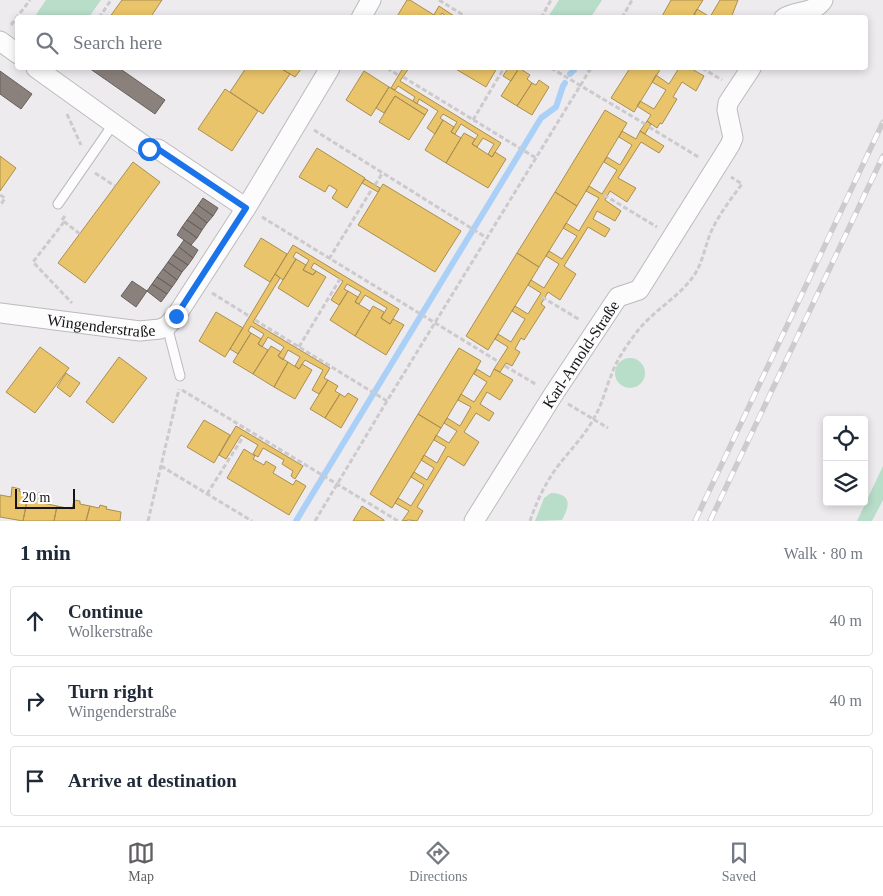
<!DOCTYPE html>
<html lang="en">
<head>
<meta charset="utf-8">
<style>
  body { margin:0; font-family:Georgia,serif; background:#f2f2f3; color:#1f2937 }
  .controls { position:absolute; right:15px; bottom:15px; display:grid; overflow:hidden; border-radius:5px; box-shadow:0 2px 8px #0003 }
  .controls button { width:45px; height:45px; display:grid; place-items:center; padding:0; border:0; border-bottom:1px solid #e0e1e3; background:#fff; color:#1f2937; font:25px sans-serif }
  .scale { position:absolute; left:15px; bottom:12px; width:60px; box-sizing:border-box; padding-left:5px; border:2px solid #161416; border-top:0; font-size:14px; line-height:18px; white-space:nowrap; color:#161416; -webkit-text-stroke:4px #fff; paint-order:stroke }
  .stop { position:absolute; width:15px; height:15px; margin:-11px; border:4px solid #1a73e8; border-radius:50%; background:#fff }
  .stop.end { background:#1a73e8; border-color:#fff; box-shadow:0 1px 5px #0008 }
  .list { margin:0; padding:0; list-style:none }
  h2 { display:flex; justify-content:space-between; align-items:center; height:65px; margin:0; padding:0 20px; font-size:21px }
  h2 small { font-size:16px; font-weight:400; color:#747a83 }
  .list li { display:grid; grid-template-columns:32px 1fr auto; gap:15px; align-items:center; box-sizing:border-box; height:70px; margin:0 10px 10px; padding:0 10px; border:1px solid #e0e1e3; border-radius:5px }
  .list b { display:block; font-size:19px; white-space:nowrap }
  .list p { margin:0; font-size:16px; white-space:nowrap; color:#747a83 }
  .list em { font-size:16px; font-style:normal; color:#747a83 }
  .icon { flex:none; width:28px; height:28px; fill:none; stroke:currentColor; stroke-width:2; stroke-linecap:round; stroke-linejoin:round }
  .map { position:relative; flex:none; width:883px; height:521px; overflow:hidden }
  .search { position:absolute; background:#fff; box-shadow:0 2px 8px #0003; left:15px; right:15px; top:15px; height:55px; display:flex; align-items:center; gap:12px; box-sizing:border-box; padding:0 18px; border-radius:5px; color:#747a83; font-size:19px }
  .sheet { height:305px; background:#fff }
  nav { display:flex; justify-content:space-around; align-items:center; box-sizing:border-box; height:70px; border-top:1px solid #e0e1e3; background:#fff; font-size:14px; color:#747a83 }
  nav a { display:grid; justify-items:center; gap:2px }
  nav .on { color:#625f62 }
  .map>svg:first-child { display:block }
</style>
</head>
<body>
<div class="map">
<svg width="883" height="521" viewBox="0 0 883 521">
  <rect width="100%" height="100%" fill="#eeebef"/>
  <path fill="#b8ddc9" d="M46,0h55l-12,17h-53l-1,-1z
    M559,0h43l-11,17h-43z
    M615 373a15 15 0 1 1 30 0a15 15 0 1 1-30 0Z
    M883,466v34l-11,21h-15z
    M551,493c21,1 19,12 11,27l-27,1 9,-23z"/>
  <path fill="#e9c46a" stroke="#aa8f51" d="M122,0h40l-12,18h-41z
    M407,0h3l24,15 -2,3h-36z
    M671,0h32l-11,18h-31z
    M720,0h18l-7,18h-9l-3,-3 -2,3h-17l-6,-4 3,-5 13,8z
    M439,6l18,12h-9l-6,-5 -3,5h-7z
    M246,68h34l10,6 -27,40 -33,-22z
    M280,68h22l-7,9z
    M403,68h6l-9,13 101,62 -9,14 -4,-3 6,-10 -11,-6 -6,9 -5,-3 6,-9 -17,-11 -6,10 -4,-2 6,-10 -14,-8 -3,4 3,2 -8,14 -8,-6 11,-17 -19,-12 -2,5 -4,-3 2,-4 -17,-11 -3,4 -4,-2z
    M454,68h43l-11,19z
    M508,68h11l-8,13 -8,-5z
    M519,68l11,7 -3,4 5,4 -15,23 -16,-10z
    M630,68h31l-27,44 -23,-14z
    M679,68h11l14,8 -8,15 -14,-9 -9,15 4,2 -15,25 -2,-1 -3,5 -10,-7 4,-6 -14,-9 3,-5 14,8 12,-19 -14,-8 4,-7 13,9z
    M364,71l25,16 -18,29 -25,-16z
    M539,80l10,7 -17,28 -15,-9 15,-23 4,2z
    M389,87l39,23 -3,5 -30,-19 -11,17 -8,-5z
    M225,89l33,22 -26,40 -34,-22z
    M395,96l30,19 -16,25 -30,-18z
    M605,110l22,13 -50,83 -22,-14z
    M443,120l11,7 -3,5 10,6 -15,25 -21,-13z
    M647,121l4,3 -6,10 -5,-3z
    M622,131l14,8 4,-8 24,15 -5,7 -18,-11 -23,36 18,10 -9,14 -17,-11 -5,9 16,11 -6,10 -18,-10 -4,8 17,10 -5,8 -17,-10 -24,39 12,8 -16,26 -12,-8 -7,12 4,3 -21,33 -3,-2 -6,11 5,3 -8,14 -6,-3 -6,9 -6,-3 14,-22 -13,-8 3,-5 13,8 14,-23 -13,-8 3,-5 13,8 13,-21 -13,-8 3,-5 13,8 15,-24 -13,-8 3,-5 13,8 15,-23 -14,-8 3,-5 13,8 20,-33 -13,-7 3,-5 13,8 15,-24 -13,-8 3,-5 13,8 12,-20 -13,-8z
    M464,133l11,6 -3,5 20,13 3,-5 11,7 -18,29 -42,-25z
    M317,148l48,30 -18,30 -15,-10 5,-8 -8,-5 -4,7 -26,-15z
    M0,156l16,12 -16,23z
    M133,162l27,20 -75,101 -27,-20z
    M365,179l15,9 -2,4 -16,-9z
    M383,184l78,47 -26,41 -77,-47z
    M555,192l22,14 -38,61 -22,-14z
    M261,238l26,16 -17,28 -26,-16z
    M293,245l106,64 -9,15 -9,-6 6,-10 -22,-13 -6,9 -4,-2 6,-10 -14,-8 -3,5 4,2 -9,14 -8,-5 12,-19 -29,-18 -3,5 5,3 -3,4 -10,-5 6,-10 -13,-8 -3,5 3,2 -13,21 -8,-6z
    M517,253l22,14 -51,83 -22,-14z
    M296,259l10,6 -3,5 10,5 3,-4 10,6 -18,30 -30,-19z
    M275,274l5,4 -27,44 77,46 -6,10 4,2 -9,14 -7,-4 11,-20 -18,-10 -6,9 -4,-3 5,-9 -12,-7 -5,10 -5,-4 6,-9 -16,-10 -6,10 -4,-3 6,-10 -13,-8 -3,5 3,2 -13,21 -8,-5z
    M348,291l10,6 -3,5 15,9 -15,25 -25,-16z
    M373,306l11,6 -3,6 9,6 3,-5 11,6 -18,30 -31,-19z
    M216,312l27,16 -18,29 -26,-16z
    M251,333l10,6 -3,5 10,6 -15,24 -20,-12z
    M271,346l10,6 -3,4 10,6 -14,25 -21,-13z
    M40,347l29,21 -34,45 -29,-21z
    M459,348l22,13 -40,67 -23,-14z
    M119,357l28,21 -34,45 -27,-21z
    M288,362l11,7 3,-5 10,6 -17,29 -21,-12z
    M477,369l13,8 4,-8 19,11 -13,20 -13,-8 -7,12 14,9 -5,8 -13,-8 -12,19 15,10 -15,24 -16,-10 -31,51 6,4 -6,10 -8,-1 -7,1 7,-10 -14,-8 3,-5 13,8 13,-21 -13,-8 3,-5 13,8 7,-12 -13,-8 3,-5 13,8 9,-16 -12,-7 2,-5 13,8 8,-12 -13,-8 3,-5 13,8 11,-19 -13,-7 3,-6 13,8 13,-20 -13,-8z
    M66,373l14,10 -10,14 -13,-10z
    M328,380l10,6 -3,5 5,3 -15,24 -15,-9z
    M348,393l10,6 -17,29 -16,-10 15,-24 5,3z
    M418,414l23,14 -49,80 -22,-14z
    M204,420l26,15 -16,28 -27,-16z
    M236,426l67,40 -8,13 -4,-3 2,-5 -11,-7 2,-4 -21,-12 -5,9 -5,-3 5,-9 -17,-10 -15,24 -7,-4z
    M244,449l11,7 -2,3 11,6 2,-4 10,6 -3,6 20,12 3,-5 10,6 -17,29 -62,-37z
    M12,487l8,2 -1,2 9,5 -5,25 -23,-4v-22l11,2z
    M38,493l7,1 -2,9 14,3 -3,15h-31l5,-25 10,-1z
    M74,500l6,1v3l10,2 -4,15h-32l3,-15 15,3z
    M100,505l7,2 -1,2 15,3 -1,9h-34l4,-15 9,2z
    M362,506l22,14v1h-31z"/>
  <path fill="#8a817c" stroke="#67605d" d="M89,68h30l46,32 -10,14z
    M0,71l32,23 -11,15 -21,-15z
    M203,198l15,10 -5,8 -15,-11z
    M198,205l15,11 -6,7 -14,-11z
    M193,212l14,11 -5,7 -15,-10z
    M187,220l15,10 -5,8 -15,-11z
    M182,227l15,11 -6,7 -14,-10z
    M184,240l14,10 -5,8 -14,-11z
    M179,247l14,11 -5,7 -15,-10z
    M173,255l15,10 -6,7 -14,-10z
    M168,262l14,10 -5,8 -14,-11z
    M163,269l14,11 -5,7 -15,-10z
    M157,277l15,10 -5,7 -15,-10z
    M132,281l15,10 -11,16 -15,-11z
    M152,284l15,10 -6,8 -14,-11z"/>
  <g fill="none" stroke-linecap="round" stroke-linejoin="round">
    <path stroke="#abd0f7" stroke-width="6" d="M570,74l4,-4v-2
      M296,521l245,-403 15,-11 7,-21 2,-3"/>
    <defs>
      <path id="lane" d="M58,204l56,-81
        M167,326l13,50"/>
      <g id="street">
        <path d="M361,18l10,-18"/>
        <path d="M784,18c13,-8 30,-4 39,-18"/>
        <path d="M0,41l18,13"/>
        <path d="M36,68l113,81h9l88,59"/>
        <path id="s1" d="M0,313l140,18 20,-2 7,-3 9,-10 70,-108 84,-140"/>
        <path id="s2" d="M474,521l79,-126 65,-98 21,-7 91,-145 3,-7 -6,-28 1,-7 23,-35"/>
      </g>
    </defs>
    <use href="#lane" stroke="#bcbabd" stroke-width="11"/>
    <use href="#street" stroke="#bcbabd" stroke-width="21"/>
    <path stroke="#cccacc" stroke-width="3" stroke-dasharray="5 2.5" stroke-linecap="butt" d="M439,0l29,18
      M99,18l12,-18
      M541,18l10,-18
      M622,18l10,-18
      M11,25l19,-25
      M387,68l11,7
      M551,68l94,56
      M702,68l20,12
      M403,77l133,81
      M67,114l14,31
      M473,120l31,-52
      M649,127l51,31
      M314,130l173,108
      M95,173l20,13
      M375,185l8,-13
      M0,195l5,3 -5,8
      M604,195l53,32
      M65,216l-3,4 18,14
      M262,217l237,145
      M64,222l-31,40 39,41
      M329,259l43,-70
      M212,293l37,23
      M542,297l38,23
      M255,320l132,81
      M299,347l41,-68
      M505,366l32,19
      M182,390l216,131
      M568,404l40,24
      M161,466l91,55
      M207,494l36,-57
      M148,521l31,-132
      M315,521l72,-120 204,-333
      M530,521c6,-18 14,-35 25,-51 13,-18 29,-33 39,-52 8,-13 11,-28 17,-42 5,-15 15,-30 25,-43 16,-22 44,-36 59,-59 8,-13 10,-28 16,-42 8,-18 20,-33 31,-48l-11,-7"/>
    <use href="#lane" stroke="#fcfcfd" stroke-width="9"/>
    <use href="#street" stroke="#fcfcfd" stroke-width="19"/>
    <defs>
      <path id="rail" d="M695,521l188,-399
        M710,521l173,-365"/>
    </defs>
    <use href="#rail" stroke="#cdcccd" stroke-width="5.5"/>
    <use href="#rail" stroke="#fff" stroke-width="4" stroke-dasharray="11" stroke-linecap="butt"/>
  </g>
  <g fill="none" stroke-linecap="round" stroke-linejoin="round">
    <path stroke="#1a73e8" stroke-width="6" d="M149,149h9l88,59 -70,108"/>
  </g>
  <g text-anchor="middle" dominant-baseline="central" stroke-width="5" stroke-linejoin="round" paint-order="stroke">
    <g font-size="16" fill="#161416" stroke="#fff">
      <text stroke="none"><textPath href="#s1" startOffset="102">Wingenderstraße</textPath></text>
      <text stroke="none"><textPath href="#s2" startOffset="198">Karl-Arnold-Straße</textPath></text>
    </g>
  </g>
</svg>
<div class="controls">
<button><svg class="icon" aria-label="locate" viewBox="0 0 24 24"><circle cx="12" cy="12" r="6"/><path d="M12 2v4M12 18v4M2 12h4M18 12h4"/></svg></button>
<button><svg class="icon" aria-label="layers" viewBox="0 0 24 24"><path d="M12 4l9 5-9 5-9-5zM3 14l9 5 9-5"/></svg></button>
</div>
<div class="scale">20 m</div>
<div class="stop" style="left:149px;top:149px"></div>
<div class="stop end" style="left:176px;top:316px"></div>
<div class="search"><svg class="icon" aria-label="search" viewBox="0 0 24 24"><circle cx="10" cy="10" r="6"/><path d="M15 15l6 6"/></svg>Search here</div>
</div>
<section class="sheet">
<h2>1 min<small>Walk · 80 m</small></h2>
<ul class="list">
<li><svg class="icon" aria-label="ahead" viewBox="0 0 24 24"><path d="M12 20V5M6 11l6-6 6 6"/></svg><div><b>Continue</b><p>Wolkerstraße</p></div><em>40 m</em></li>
<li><svg class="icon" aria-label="right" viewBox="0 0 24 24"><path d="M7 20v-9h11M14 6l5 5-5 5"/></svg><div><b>Turn right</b><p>Wingenderstraße</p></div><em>40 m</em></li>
<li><svg class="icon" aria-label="arrive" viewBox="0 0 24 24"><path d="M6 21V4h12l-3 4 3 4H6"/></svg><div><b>Arrive at destination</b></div></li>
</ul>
</section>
<nav>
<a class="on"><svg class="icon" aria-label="map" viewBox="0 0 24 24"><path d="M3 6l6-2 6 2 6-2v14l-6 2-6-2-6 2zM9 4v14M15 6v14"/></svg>Map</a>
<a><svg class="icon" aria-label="directions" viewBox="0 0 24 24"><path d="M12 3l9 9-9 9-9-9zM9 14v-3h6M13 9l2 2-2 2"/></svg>Directions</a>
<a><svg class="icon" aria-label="saved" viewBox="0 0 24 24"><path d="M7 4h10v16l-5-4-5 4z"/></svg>Saved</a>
</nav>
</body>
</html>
